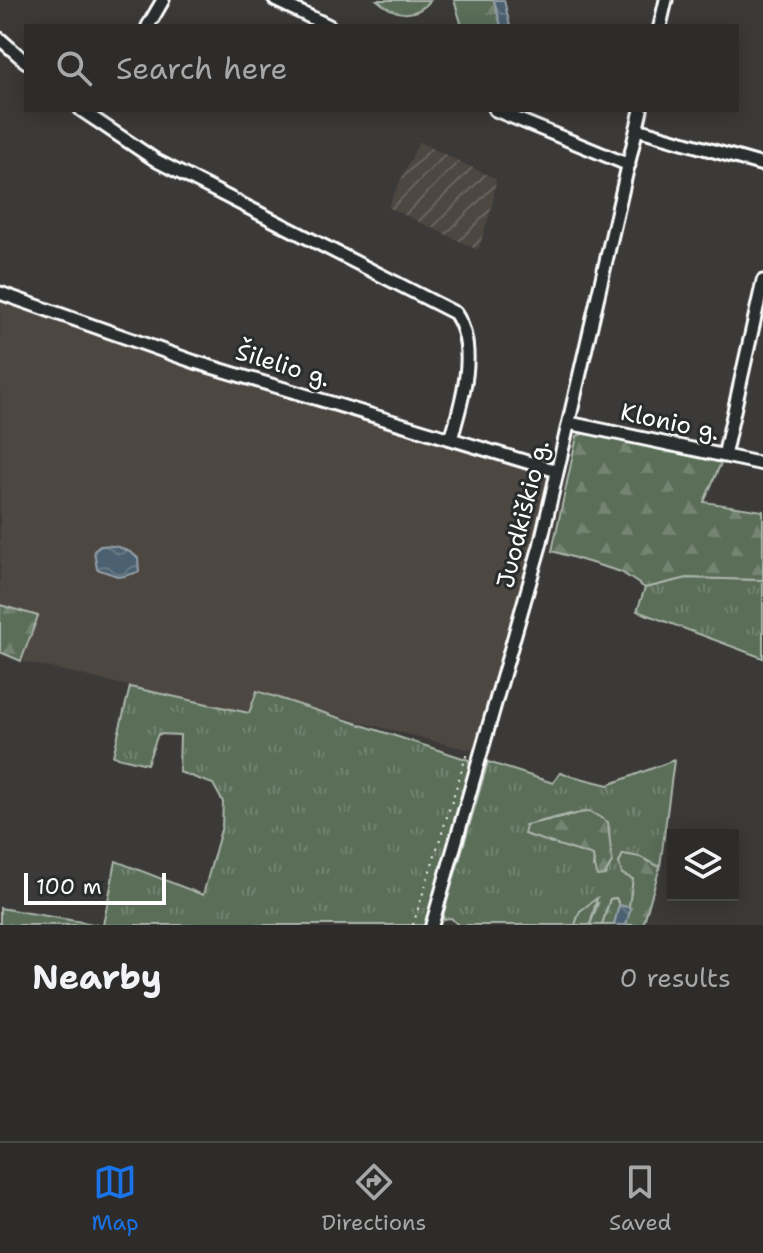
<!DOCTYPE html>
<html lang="en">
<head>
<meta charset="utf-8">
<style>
  body { margin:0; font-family:"Shantell Sans",sans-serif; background:#393836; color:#f1f3f6 }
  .controls { position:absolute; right:24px; bottom:24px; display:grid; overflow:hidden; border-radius:0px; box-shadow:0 4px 20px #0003 }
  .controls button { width:72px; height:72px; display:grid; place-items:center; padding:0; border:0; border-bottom:2px solid #484847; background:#2d2c2a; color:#f1f3f6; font:40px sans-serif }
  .scale { position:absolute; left:24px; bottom:20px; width:142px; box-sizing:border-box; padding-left:8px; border:4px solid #fff; border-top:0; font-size:22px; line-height:28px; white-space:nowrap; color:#fff; -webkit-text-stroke:6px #2a2d2e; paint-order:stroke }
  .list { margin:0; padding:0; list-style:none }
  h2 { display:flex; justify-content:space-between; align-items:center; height:104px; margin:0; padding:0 32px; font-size:34px }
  h2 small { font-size:26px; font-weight:400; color:#a7a7a8 }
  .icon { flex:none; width:44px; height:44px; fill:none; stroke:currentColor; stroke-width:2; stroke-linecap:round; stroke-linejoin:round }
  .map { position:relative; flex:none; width:763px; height:925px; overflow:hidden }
  .search { position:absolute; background:#2d2c2a; box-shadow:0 4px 20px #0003; left:24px; right:24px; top:24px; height:88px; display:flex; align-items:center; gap:20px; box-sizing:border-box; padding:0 28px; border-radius:0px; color:#a7a7a8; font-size:30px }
  .sheet { height:216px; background:#2d2c2a }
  nav { display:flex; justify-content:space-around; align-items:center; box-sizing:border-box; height:112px; border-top:2px solid #484847; background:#2d2c2a; font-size:22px; color:#a7a7a8 }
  nav a { display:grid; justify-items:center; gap:4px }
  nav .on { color:#1a73e8 }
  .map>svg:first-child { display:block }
</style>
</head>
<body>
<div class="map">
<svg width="763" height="925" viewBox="0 0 763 925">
  <defs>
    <pattern id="industrial-furrows" width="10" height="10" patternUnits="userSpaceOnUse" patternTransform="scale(2)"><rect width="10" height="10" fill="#4d4743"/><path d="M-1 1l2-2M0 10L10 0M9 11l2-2" fill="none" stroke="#68635f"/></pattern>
    <pattern id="grass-tufts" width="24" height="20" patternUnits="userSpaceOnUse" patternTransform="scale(2)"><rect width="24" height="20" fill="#5a6e58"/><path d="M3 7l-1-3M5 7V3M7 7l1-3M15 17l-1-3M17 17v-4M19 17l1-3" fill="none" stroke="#738471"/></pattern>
    <pattern id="forest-firs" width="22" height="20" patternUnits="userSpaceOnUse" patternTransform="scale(2)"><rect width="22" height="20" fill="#5a6e58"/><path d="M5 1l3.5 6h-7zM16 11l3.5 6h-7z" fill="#738471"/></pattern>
    <pattern id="water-waves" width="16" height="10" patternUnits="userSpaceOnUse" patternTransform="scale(2)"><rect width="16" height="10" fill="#4c616f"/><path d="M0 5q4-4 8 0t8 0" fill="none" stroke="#677985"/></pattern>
  </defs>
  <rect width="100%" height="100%" fill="#3c3a38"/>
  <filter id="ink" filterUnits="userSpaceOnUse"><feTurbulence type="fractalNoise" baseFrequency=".0125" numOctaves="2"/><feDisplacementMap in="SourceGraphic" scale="16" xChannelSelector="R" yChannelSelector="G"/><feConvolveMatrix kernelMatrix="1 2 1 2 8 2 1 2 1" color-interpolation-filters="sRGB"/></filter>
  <g filter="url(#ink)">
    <path fill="#4d4743" d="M0,295l540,175 12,10 -74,267 -12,2 -102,-26 -106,-32 -9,23 -228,-53 17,-44 -38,-12z"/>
    <path fill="url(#industrial-furrows)" d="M419,142l77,37 -4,28 -14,43 -90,-43z"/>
    <path fill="url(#grass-tufts)" stroke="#acb6ac" stroke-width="2" fill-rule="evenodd" d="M687,578l76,2v78l-126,-47 8,-23z
      M130,687l119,26 8,-22 212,69 1,16 -44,149h-323l13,-64 87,34 19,-69 1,-24 -10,-18 -34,-12 1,-37 -22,-1 -11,30 -34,-8z
      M674,760l-14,107 -37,-13 -4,9 14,16 -2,29 -12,-3 -3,-7 -6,1 -8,26h-12l8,-22 -18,8 -5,14h-117l-7,-7 -9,1 46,-157 65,21 7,-10 48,12zM571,814l34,61 -12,-8 1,-11 -68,-31z"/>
    <path fill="url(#forest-firs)" stroke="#acb6ac" stroke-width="2" d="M454,0h40l7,26h-39z
      M587,432l137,24 -20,46 59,9v69l-76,-2 -42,10 -24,-16 -69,-21 25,-115z
      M0,605l38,11 -17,45 -21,-9z
      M589,811l19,11 4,40 -7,13 -8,1 -4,-20 -69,-22 2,-9z
      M623,854l17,3 20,10 -17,58h-17l7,-46 -11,-5 -3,-11z
      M597,898l-7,27h-15l5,-14z
      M616,898l3,7 -5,20h-12l8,-26z
      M0,908l99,17h-99z"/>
    <path fill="#5a6e58" stroke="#acb6ac" stroke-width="2" d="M377,0h54c-17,20 -37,15 -54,0z"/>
    <path fill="url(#water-waves)" stroke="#94a0a9" stroke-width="2" d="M494,0h10l6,26h-9z
      M100,546c15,-2 26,2 38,12l1,14 -19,5 -23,-8 -3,-18z
      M619,905l12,3 -5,17h-12z"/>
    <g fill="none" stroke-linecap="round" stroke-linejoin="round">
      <defs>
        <path id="minor" d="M275,0l54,26
          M148,26l15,-26
          M660,26l6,-26
          M0,39l26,23
          M81,110l76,51 298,152c24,34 7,89 -4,126
          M495,110l134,55
          M637,129l126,36
          M0,293l195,69 362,109
          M569,423l194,41
          M724,456l39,-175
          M432,925l108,-379 101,-436"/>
      </defs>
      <use href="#minor" stroke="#fff" stroke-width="17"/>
      <path stroke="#fff" stroke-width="2" stroke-dasharray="2 6" stroke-linecap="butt" d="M413,925l54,-172"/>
      <use href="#minor" stroke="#2a2d2e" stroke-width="11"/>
    </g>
  </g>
  <g text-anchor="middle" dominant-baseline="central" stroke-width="6" stroke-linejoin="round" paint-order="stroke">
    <g font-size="24" fill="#fff" stroke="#2a2d2e">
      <text transform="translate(283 365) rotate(17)">Šilelio g.</text>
      <text transform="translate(670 422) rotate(12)">Klonio g.</text>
      <text transform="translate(523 514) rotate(-76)">Juodkiškio g.</text>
    </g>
  </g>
</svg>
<div class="controls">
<button><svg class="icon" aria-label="layers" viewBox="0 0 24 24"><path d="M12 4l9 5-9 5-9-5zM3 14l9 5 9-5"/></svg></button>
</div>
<div class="scale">100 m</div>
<div class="search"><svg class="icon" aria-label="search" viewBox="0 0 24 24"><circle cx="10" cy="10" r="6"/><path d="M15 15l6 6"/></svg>Search here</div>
</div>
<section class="sheet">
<h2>Nearby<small>0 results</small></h2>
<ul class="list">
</ul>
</section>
<nav>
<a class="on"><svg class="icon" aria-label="map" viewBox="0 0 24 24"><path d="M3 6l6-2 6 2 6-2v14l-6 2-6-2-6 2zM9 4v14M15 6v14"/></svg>Map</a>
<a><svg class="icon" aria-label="directions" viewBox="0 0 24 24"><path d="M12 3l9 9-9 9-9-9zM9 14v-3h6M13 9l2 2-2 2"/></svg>Directions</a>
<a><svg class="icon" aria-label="saved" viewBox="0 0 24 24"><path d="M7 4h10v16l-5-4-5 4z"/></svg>Saved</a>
</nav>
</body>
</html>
